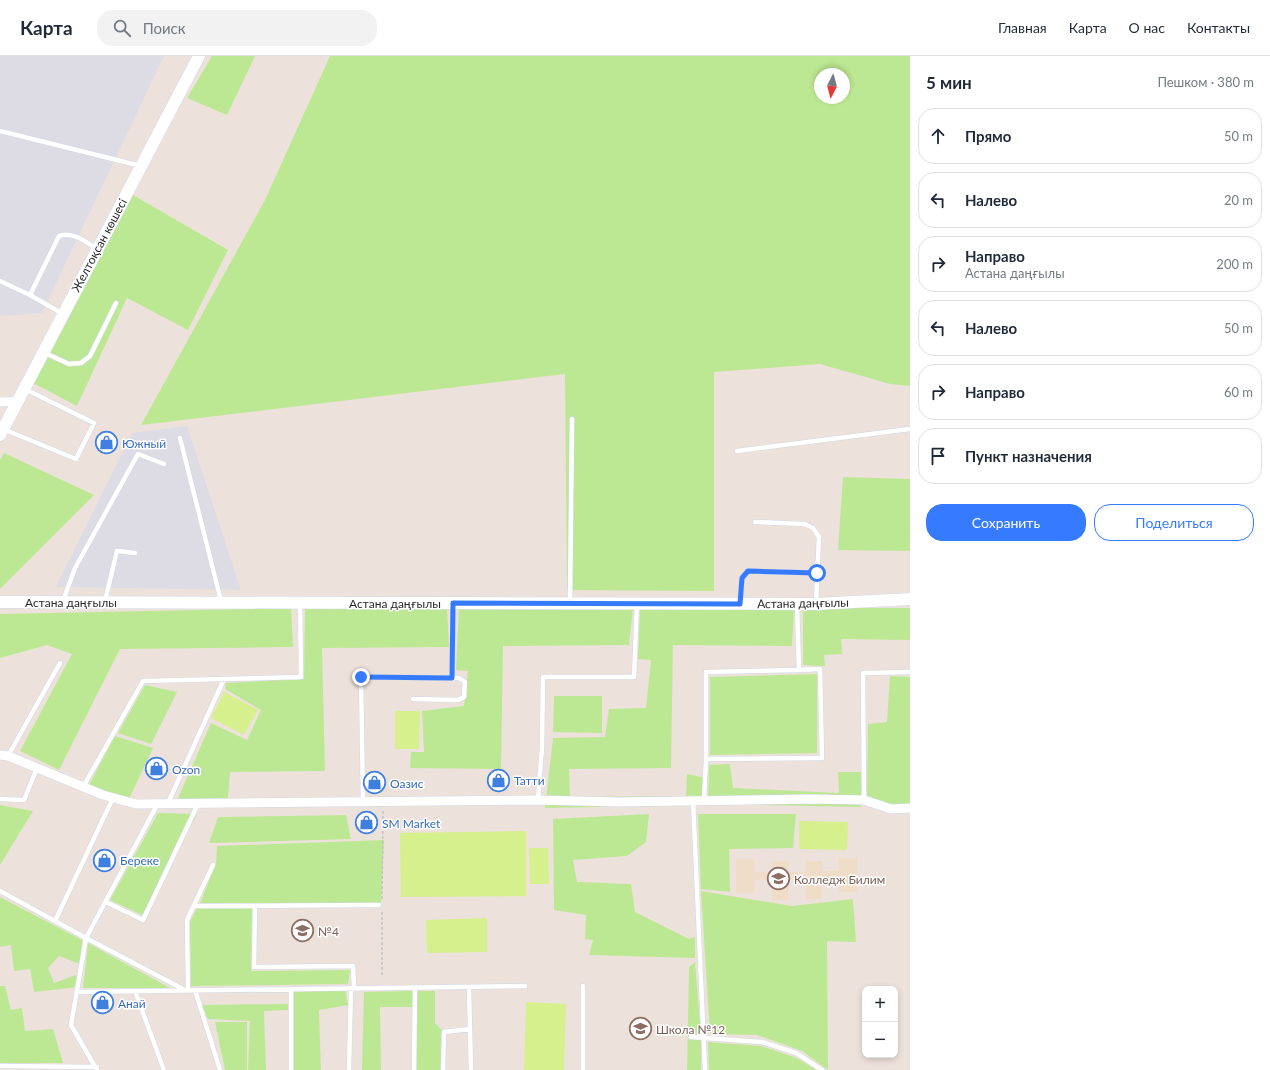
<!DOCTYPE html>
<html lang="ru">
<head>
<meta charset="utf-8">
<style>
  body { margin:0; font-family:Lato,sans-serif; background:#f2f2f3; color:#1f2937 }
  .controls { position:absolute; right:12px; bottom:12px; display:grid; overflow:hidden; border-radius:8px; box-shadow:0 2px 6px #0003 }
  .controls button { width:36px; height:36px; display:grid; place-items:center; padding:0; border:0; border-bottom:1px solid #e0e1e3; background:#fff; color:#1f2937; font:20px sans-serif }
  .compass { position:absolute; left:814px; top:12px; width:36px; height:36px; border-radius:50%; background:#fff; box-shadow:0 2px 6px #0003; rotate:186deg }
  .stop { position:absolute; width:12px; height:12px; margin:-9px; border:3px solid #367bff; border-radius:50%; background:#fff }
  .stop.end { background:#367bff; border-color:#fff; box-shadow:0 1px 4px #0008 }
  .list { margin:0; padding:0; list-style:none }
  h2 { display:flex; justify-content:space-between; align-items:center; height:52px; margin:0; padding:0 16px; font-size:17px }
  h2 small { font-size:13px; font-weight:400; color:#747a83 }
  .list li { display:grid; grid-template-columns:26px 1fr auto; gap:12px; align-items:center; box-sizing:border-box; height:56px; margin:0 8px 8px; padding:0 8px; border:1px solid #e0e1e3; border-radius:16px }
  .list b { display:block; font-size:15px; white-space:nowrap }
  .list p { margin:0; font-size:13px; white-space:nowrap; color:#747a83 }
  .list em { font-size:13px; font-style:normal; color:#747a83 }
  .actions { display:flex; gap:8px; padding:12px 16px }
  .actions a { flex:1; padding:9px 0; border:1px solid #367bff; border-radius:16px; text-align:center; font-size:14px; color:#367bff }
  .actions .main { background:#367bff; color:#fff }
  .icon { flex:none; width:22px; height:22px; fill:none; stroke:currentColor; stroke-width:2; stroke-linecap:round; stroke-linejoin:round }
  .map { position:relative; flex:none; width:910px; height:1014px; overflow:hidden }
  header { display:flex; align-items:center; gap:24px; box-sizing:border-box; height:56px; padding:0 20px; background:#fff; border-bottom:1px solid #e0e1e3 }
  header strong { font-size:19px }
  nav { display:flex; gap:22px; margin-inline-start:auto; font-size:14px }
  .search { width:280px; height:36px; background:#f2f2f3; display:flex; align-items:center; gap:10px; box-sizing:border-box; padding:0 14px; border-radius:16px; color:#747a83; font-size:15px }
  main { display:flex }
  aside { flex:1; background:#fff }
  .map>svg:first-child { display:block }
</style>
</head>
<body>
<header>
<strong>Карта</strong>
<div class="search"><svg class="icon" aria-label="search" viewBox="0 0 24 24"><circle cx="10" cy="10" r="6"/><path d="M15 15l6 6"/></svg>Поиск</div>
<nav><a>Главная</a><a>Карта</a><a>О нас</a><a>Контакты</a></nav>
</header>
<main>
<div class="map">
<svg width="910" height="1014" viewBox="0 0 910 1014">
  <rect width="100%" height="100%" fill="#ede2db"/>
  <path fill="#dddce5" d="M0,0h164l-122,257 -42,3z
    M187,370l54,164 -185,-3 76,-154z"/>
  <path fill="#f0ddc8" d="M839,802h18v34h-18v-13h-17l-1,20h-15l-1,-19 -17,-1v21h-16v-20h-17l-1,13h-18v-34h18v13h18v-11h16v11h17l1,-11h16v10h16z"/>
  <path fill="#bde893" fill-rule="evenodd" d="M212,0h43l-28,59 -40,-17z
    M330,0h580v330l-20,-2 -70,-20 -106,8v219l-147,-1 -2,-216 -424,51 124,-225zM820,18h24v24h-24z
    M133,139l95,55 -40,80 -61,-32 -50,108 -44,-23z
    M4,397l90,42 -94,94v-129z
    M843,421l67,2v72l-72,-1z
    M291,552l2,39 -173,2 -61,121 -39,-19 52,-97 -25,-9 -47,13v-44z
    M305,552h142l2,39 -127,1 3,123 -95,1 -3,36 -51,-5 35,-80 36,17 14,-30 -36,-21 1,-6 78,-4z
    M459,552h174l-4,37 -126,1 -2,123 -91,-1 1,-16h13l-2,-41 42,-5 4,-35 -12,-1z
    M640,552h154l-2,38 -119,-1 -2,123 -102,1 1,28 116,-1 1,-22 15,3v28l-157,3 8,-70 52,-1 4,-28 37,-1 5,-48 -13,-1z
    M803,552h107v32l-69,-1 1,15 -18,1 1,11 -22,-1z
    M817,618v79l-107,2v-78z
    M890,620l20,1v128l-43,1 1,-82 19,-2z
    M145,629l32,7 -26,52 -33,-11z
    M554,640h48v37l-49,-1z
    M115,680l38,12 -24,51 -40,-14z
    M730,708l3,24 106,5 -1,-21h24l-1,35 -153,-3 1,-39z
    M0,749l33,6 -33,54z
    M158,757l39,1 -55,101 -32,-15z
    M649,758l-3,28 -19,14 -54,4 4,22 54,2 4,28 54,27 6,-2v21l-106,-3 4,-15 -8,-1 1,-24 -32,-5 -1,-91z
    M698,758h98l-3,34 -64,1 1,43 -29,-3z
    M346,759l5,24 -142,4 9,-26z
    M384,784l-3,63h-181l16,-39 1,-18z
    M701,835l91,15 61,-7 3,43 -29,-1 1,129 -26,-19 -45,-16 -47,-1z
    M0,841l82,43 -2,24 -21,-8 -11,12 6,15 22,-8 2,12 -44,5 -4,-23 -16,2 -3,-26 -11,2z
    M197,852h55l-1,63 99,-1 -2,14 -157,2 -1,-64z
    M88,887l82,45h-87z
    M695,906l6,73v35h-14l2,-103z
    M0,930h5l6,24 11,-2 3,23 28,-2 10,34h-63z
    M345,934l3,15 -29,5 2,60h-27v-79z
    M411,935l6,15v-15h18v32l7,7 -1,40h-24v-63h-37l1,63h-19l2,-78z
    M288,948v6l-24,1 2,59h-18l2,-49 -42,-2 -7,-14z
    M215,966h32v48h-22z
    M708,986l53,4 36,12 19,12h-107z"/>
  <path fill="#d6f08d" d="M224,636l34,18 -14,25 -33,-17z
    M395,655h25l-1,38h-24z
    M799,765l49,1 -1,28 -48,-1z
    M526,775v65l-125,1 -1,-64z
    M529,792h19l1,36h-19z
    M487,862v34l-60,1 -1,-33z
    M526,946l40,2 -2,66h-40z"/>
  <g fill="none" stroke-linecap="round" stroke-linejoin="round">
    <defs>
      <path id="lane" d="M0,75l141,35
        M0,225l30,14 33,19
        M30,239l29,-59c14,-5 27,6 38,13
        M45,297l24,11 12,-1 9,-7 26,-53
        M3,373l73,30 18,-36 -69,-34
        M180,382l41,163
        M737,395l173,-22
        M755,466l49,2 9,4 6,9 -3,66
        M63,545l12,-33 63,-114 26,10
        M105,545l12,-50 18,2
        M570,546l2,-183
        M740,548l2,-26 6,-7 69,2
        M413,643l45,1 6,-3 1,-15 -6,-4h-7
        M8,700l52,-93
        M706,703v-87l93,-2
        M83,731l60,-106 158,-4 -1,-74
        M0,743l24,1 13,-32
        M538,744l4,-53 1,-70h91l3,-73
        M693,744l12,270
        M704,744l2,-41 116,-1 -2,-89 -21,1 -2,-66
        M864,744l-1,-127 47,-1
        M363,746l-2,-125 91,1 1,-75
        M168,747l56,-124
        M157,749l-71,133 97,51
        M0,835l86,47 -15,87 26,45
        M106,846l37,18 55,-116
        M194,850l185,-1
        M255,850l-1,61 99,-1 1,23
        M55,865l58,-123
        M469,931l2,83
        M291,933v81
        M188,934l-1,-70 26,-55
        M195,934l25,80
        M135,935l29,79
        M77,936l448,-6
        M691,981l71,5 34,11 26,17
        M0,1010l97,1
        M349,1014l2,-81
        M414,1014l1,-82
        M443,1014l1,-38 26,-3
        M583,1014v-84"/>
      <path id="street" d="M0,346l18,-1
        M0,699l8,1 95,39 33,9 402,-4 80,2 193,-3 53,1 27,9 19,-1"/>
      <path id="secondary" d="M0,379l199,-379
        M0,546l816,2 94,-5"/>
    </defs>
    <use href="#lane" stroke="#d0d7e4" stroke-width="5.5"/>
    <use href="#street" stroke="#d0d7e4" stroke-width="10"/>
    <use href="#secondary" stroke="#d0d7e4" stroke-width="13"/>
    <path stroke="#c3c3c3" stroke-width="1.5" stroke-dasharray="3 2" stroke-linecap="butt" d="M382,843l1,-88
      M382,919v-64"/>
    <use href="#lane" stroke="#fff" stroke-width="4.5"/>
    <use href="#street" stroke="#fff" stroke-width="9"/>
    <use href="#secondary" stroke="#fff" stroke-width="12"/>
  </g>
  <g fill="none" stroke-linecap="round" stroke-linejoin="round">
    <path stroke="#367bff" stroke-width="5" d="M361,621l91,1 1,-75 287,1 2,-26 6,-7 69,2"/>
  </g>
  <defs>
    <symbol id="shop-ring" viewBox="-11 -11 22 22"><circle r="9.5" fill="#fff" stroke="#3f7fe0" stroke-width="1.5"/><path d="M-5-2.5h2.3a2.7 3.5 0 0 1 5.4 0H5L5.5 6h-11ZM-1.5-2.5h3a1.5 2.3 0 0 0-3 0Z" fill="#3f7fe0"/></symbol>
    <symbol id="university-ring" viewBox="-11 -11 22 22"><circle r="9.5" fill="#fff" stroke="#8d6e63" stroke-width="1.5"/><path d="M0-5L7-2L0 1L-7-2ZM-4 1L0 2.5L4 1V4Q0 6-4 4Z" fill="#8d6e63"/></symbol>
    <symbol id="school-ring" viewBox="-11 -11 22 22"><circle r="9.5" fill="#fff" stroke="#8d6e63" stroke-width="1.5"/><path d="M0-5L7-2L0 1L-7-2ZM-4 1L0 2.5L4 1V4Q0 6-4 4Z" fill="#8d6e63"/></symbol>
  </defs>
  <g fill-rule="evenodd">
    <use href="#shop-ring" x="94" y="374" width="25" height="25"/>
    <use href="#shop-ring" x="144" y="700" width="25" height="25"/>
    <use href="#shop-ring" x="486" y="712" width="25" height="25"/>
    <use href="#shop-ring" x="362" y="714" width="25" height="25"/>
    <use href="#shop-ring" x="354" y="754" width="25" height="25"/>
    <use href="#shop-ring" x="92" y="792" width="25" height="25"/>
    <use href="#university-ring" x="766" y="810" width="25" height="25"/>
    <use href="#school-ring" x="290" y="862" width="25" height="25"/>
    <use href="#shop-ring" x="90" y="934" width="25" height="25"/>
    <use href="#school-ring" x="628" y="960" width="25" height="25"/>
  </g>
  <g text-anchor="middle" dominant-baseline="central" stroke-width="3" stroke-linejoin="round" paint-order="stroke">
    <g font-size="12" fill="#2a2a2a" stroke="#fff">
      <text transform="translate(99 189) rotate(-62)">Желтоқсан көшесі</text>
      <text x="71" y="546">Астана даңғылы</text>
      <text x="395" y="547">Астана даңғылы</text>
      <text transform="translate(803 547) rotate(-1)">Астана даңғылы</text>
    </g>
    <g font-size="12" fill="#366cbe" stroke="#fff" text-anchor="start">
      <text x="122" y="387">Южный</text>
      <text x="172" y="713">Ozon</text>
      <text x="514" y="724">Татти</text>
      <text x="390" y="727">Оазис</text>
      <text x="382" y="767">SM Market</text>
      <text x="120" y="804">Береке</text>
      <text x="118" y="947">Анай</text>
    </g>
    <g font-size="12" fill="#785e54" stroke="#fff" text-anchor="start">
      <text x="794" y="823">Колледж Билим</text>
      <text x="318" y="875">№4</text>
      <text x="656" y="973">Школа №12</text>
    </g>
  </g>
</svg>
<div class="controls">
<button>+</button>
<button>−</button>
</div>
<svg class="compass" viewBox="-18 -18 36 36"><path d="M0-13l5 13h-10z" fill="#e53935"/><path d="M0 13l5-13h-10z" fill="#747a83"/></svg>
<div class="stop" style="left:817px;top:517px"></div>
<div class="stop end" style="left:361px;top:621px"></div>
</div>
<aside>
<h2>5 мин<small>Пешком · 380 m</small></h2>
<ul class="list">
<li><svg class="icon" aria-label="ahead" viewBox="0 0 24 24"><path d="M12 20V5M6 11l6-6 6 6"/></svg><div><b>Прямо</b></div><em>50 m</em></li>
<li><svg class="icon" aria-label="left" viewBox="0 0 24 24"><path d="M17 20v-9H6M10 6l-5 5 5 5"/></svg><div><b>Налево</b></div><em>20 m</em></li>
<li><svg class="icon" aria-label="right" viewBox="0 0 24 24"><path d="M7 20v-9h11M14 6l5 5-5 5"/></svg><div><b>Направо</b><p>Астана даңғылы</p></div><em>200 m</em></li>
<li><svg class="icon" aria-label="left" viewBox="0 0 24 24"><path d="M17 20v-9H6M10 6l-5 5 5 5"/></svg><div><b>Налево</b></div><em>50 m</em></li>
<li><svg class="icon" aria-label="right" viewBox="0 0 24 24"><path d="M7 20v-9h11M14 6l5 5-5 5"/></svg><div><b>Направо</b></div><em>60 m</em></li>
<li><svg class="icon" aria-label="arrive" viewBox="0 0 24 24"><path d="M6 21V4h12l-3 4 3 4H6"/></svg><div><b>Пункт назначения</b></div></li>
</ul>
<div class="actions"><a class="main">Сохранить</a><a>Поделиться</a></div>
</aside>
</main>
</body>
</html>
